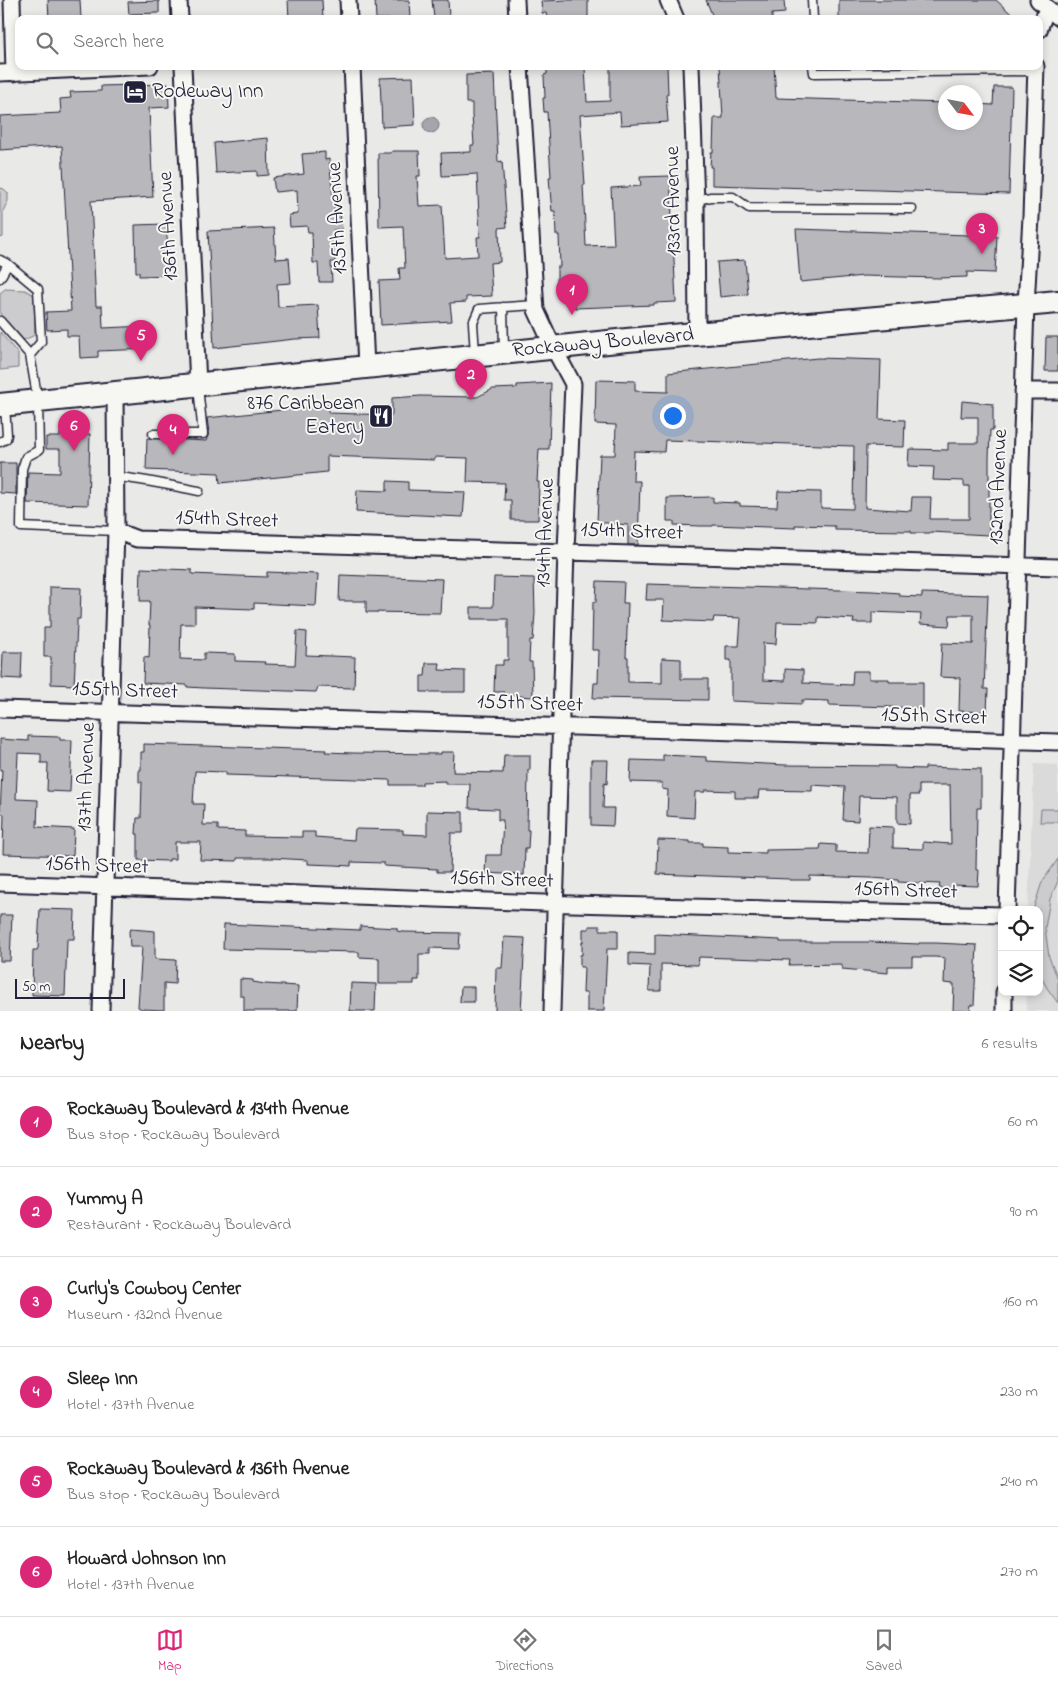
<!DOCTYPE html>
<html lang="en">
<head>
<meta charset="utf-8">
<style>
  body { margin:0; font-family:"Indie Flower",sans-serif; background:#f2f2f2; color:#222 }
  .controls { position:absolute; right:15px; bottom:15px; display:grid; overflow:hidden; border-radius:10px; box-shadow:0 2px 8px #0003 }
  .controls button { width:45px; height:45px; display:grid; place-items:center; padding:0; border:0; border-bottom:1px solid #e0e0e0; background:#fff; color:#222; font:25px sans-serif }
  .compass { position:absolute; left:938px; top:85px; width:45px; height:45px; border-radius:50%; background:#fff; box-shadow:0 2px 8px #0003; rotate:122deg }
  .scale { position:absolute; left:15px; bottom:12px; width:110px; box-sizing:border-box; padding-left:5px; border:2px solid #22223b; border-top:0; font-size:14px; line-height:18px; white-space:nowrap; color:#22223b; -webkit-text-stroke:4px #f6f6f2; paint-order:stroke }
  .you { position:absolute; left:672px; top:415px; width:18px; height:18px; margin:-12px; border:4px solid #fff; border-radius:50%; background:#1a73e8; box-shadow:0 0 0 8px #1a73e833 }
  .badge { display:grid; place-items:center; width:32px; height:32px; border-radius:50%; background:#db2777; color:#fff; font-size:16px; font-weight:700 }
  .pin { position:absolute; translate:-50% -41px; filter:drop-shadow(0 1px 2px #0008) }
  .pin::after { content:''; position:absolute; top:26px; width:18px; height:15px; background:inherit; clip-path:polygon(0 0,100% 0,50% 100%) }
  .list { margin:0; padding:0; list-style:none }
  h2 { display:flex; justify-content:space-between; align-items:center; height:65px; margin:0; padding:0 20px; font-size:21px }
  h2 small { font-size:16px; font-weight:400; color:#767676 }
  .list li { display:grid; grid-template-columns:32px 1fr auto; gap:15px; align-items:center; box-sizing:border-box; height:90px; padding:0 20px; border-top:1px solid #e0e0e0 }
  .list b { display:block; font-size:19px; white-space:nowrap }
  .list p { margin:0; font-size:16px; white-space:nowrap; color:#767676 }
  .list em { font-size:16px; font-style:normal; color:#767676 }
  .icon { flex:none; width:28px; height:28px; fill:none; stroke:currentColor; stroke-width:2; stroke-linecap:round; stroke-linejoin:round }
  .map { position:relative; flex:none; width:1058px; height:1011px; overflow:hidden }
  .search { position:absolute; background:#fff; box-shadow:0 2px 8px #0003; left:15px; right:15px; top:15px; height:55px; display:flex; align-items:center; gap:12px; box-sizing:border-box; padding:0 18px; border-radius:10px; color:#767676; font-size:19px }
  .sheet { height:605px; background:#fff }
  nav { display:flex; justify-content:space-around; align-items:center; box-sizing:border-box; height:70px; border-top:1px solid #e0e0e0; background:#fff; font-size:14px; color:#767676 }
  nav a { display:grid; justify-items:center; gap:2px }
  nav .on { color:#db2777 }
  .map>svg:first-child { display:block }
</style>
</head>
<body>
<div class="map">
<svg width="1058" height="1011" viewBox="0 0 1058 1011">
  <rect width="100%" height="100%" fill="#e9e9e7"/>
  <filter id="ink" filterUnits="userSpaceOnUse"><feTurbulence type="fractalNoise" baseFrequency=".02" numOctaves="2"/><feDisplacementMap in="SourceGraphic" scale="10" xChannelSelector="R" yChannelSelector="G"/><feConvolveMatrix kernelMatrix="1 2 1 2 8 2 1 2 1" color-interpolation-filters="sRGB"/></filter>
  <g filter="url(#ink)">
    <path fill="#dadada" d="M1034,764l24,1v246h-32l1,-19h12v-82h-11z"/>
    <path fill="#ccccce" stroke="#777784" d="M0,188l4,1 4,4v8l-5,10v26l-3,1z
      M5,289l20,1 9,5 1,40 -11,5 -24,-26v-21z
      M0,332l18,22v14l-18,2z
      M1041,809h17v13h-18z
      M1058,859v22l-8,18 -5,29 4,29 9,22v24l-11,-15 -8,-15v-63h-6l9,-28z"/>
    <path fill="#a5a5ac" stroke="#71717f" d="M423 125a8 8 0 1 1 16 0a8 8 0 1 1-16 0Z"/>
    <path fill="#b8b8bc" stroke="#22223b" d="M48,0h32l1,19h-32z
      M288,0h34l1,19h-34z
      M375,0h34l1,19h-34z
      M432,0h16l1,17 -15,1z
      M566,0h22v19l-41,-1 -1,-5h-4l-1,-12z
      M706,0h78l1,13 -13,1v5h-54l-1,-2h-4z
      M839,0h157l21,19h-178z
      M159,1v12l-30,1 -1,-12z
      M569,66v3l16,-1 2,34 23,-1v-35h57l1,28 -2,1 2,27 -47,3 -1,-13 -40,3 5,70h-2l3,61 28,-1 -3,-57 30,-2 -1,-9 30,-1 6,126 -22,1v2l-79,3 -2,-27h-16v-14h3l-1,-32h-3l-1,-24h-3l-1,-10 -2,-24h2l-4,-65h-3l-1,-14h2l-1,-23 3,-1v-7z
      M720,66h54l2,32 170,5v19h30v-18l17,1 1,-18h18l-3,107 -297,-9v-18h-2l1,-15h2l1,-34h9z
      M494,74l4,88 4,-1 5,66 -8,1 1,34 -10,1 2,33 -26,1v5l-16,1 2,18 -71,4 -2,-44 21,-1 -1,-12h6l-2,-42 -24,1 -1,-74h13l1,-2h27l1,25h-3l2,30 23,-1 3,53 33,-2 -1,-19h3l-3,-63 -35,2 -1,-23 30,-1v-7h3l-2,-30v-12h-6v-28z
      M413,77l2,48 -33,2 -2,-49z
      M168,84l1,23 -20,1 4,89 -62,4 5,105h6l1,22 44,-2 1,23 -50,2v6l-18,1 -1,-22h-12v-7l-20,1 -1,-18 25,-1 -9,-165 -62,4v-34l61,-3 -1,-14 11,-1 -1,-6 31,-1v-5z
      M268,138l1,37 -12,1v-5l-41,2 -2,-30z
      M325,152v8l4,-1 6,55 5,-1 2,16 -9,1 2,32h-4l1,20h-13l-1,-19h-5l-1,-31h-4l-1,-6 -17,1 -1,-12 9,-1 -1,-24 -22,2 -2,-14 31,-4 -2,-20z
      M166,224l4,51 -31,1v-4h-3l-1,-47z
      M274,228l2,31 13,-1 2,25 -14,1 1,23 40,-2 2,33 -25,1 -81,9 -6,-117z
      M796,229l201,7 -2,37 -28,-1v5l-28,1 -75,-2 -64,6z
      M745,260l3,34 -28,3 -3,-35z
      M1046,337h12v34h-13z
      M818,358l63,2 -2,59 26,1 -1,27 -38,-1 -1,62 46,3 1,-14h19l-1,22h39v-33h-5v-5l-31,-1 1,-13 -26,-1 1,-17 39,1v-7h30v-26h-17l1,-16 31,3v26h-3l-1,29v76l-59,-3v1h-19v-2l-76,-1v-4l-40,-1v3l-82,-3v1h-13l-26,-1v-4h-7v-23l46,-1v5l27,1v3l37,1 1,-16 43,1v16l32,1 1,-63 -189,-6 -1,12 -30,-1 -1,30h7l-2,64h-10v-20l-31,-3 3,-67h15l1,-30 -21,-1 1,-44 39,1v10l33,1v-19z
      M551,383l-2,66h-10l-2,33h2l-1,38h-27v-20h-7l1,-17 -38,-1 1,-24 -33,-1v3l-108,-4v16l-107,11 -1,-10 -73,-3 1,-32 59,3 3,-8 -2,-15 122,-13 -1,8 64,2v-17l29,-2 56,1 16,-8 24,-1v-3z
      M60,433l30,1 -2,71 -61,-2 1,-31 32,1v-24h-14v-12h14z
      M0,463h16v31l-16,-1z
      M387,481l21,1v8l57,2 -2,25 -107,-5 1,-22 30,1z
      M141,568l51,2v4l45,2 30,1v-5l51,2 -2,32 -62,-3v6l-59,-2v17h-14l-1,35 24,1v-7l31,1v7l30,1 -1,2 31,1 2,-34 10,1 -1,23 49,2 -1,31 -36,-1 -2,5 -112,-4 -17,-1v-2l-44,-2 1,-26 5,1 1,-33h-1l1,-24h-10z
      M340,575l102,4 -2,34 -74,-1v-11h-27z
      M494,577l40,1 1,35 -2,27h-3l-1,22h3l1,35 -29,-2v-3h-10l1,-27h8v-5h5v-41h-37v-12h22z
      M597,581l27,1 -1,21h5l-2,54h2v25l34,1v-25l19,1v20h27v21l-115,-2 1,-15h4l1,-33h-7l1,-48h3z
      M647,584l226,7 26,2v3l23,1v-4l66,2 -4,94h4l-1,23 -28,-1 1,-33 -20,-1 2,-34 31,1v-29h-23l-1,11 -29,-2 1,-10 -49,-2v11h-19l1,-4 -36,-2v6l-41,-1 -1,22 -13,-1v37l22,1v-12l18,1v13l49,2 1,-14h16v8h20v3h34v26l-94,-3v-4l-27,-1v4l-71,-3v-41h-5v-14h13l2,-28 -27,-1 -1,5 -50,-2 1,-20h-18z
      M50,587l31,1 -1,31h-3v5l-3,61 -23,-1v-27h-7v-29h6z
      M3,652h19l-1,27 -19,-1z
      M426,663h14l-1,7 26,1v21h-44v-16h4z
      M28,736l32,1v3h12l-2,52 -23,-1 1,-28h-7v-9l-23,-1 -2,46 22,1 -1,27 37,2 -1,27 -70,-2 1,-40h-4l2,-44h-2v-31l28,2z
      M144,744l182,6 -1,2 28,1 88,1v-2h13l-1,20 50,1 1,-18h26v15h-2l-1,60h2l-1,18h-3l-1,27 -39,-2 1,-18h15l2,-35h-5v-11l-29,-1 1,-24h-25v-3l-23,1v3h-32v-5l-164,-5v-3l-31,-1 -2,33h11l-1,21h15v5l27,1v5l57,1v-5h13v5l39,3 1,-11 48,1v4l24,1v-24l36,1v21h-12l-1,39h-13v-3l-53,-3v-3l-33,-1v4l-16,-1 -27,-1v-4l-37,-2h-34v3l-37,-1 1,-18h-26v17h-6v2l-31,-1v-26h-2l1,-16h4l1,-36h-3v-12h2v-18h3z
      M663,755l43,2v4l79,4 110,1v2l30,1v-2l56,2v39h-4l-1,62h3l-1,16 -26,-1v4l-13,-1 1,-4 -42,-2v-2l-26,-2 -62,-2v4h-20v-1l-133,-5 1,-34 32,1v2h13v3l25,1v5l38,1v-3l54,-1 1,-5 15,1v7l32,1 1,-27 24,1v21l30,1v-7l28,2 -1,-59h-31v10h-9v29l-13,-1v-26l-38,-1 -1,25 -15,-1 2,-33 -33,-2v6l-53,-1 -1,8h-23v-7l-30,-1v2h-10l-1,26 -27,-2 1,-26 -6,-1v-6l-32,-1 1,-22 32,1z
      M591,760h17l-1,24 -3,-1 -1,25h11l-1,18 -22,-1z
      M40,909l35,1 -1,29h-7l-2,57 -33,-1 1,-45h4l1,-2z
      M0,915h12l-2,46h-10z
      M224,924l136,6v-4l37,2v3l6,1 57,1 -1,16 -29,-1v6h-11v26h-5v4h-35v-26l-20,-1v-5l-136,-3z
      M589,926h11v4h18v19h-11l-3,62h-17v-18h-4l1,-26h-4v-12h2v-13h1v-13h6z
      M131,929l24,2v28l21,1 -1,24 -11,-1v27l-22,-1 -4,-2 4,-60h-12l-1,-16z
      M655,934l125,6v2h89l50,2v-1h17l41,2 -3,60h-3l-1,6h-17l1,-27 -10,-1 1,-25 -10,-1h-23v9h-24v7l-46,-4v-5l-53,1 1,-5 -91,-3 -1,8 -37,-1v27h-12l1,-25 -21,-1v-12l26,1z
      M504,937l21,1 -4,73h-26l1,-43h6z
      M240,979l13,1v2l12,2 33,2 -1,25h-53v-15h-4z
      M351,983l25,1 -1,27h-25z
      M461,987h13v15h-14z"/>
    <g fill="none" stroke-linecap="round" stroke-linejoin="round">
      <defs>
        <path id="service" d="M812,0l1,19
          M813,66l1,7 221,-2
          M696,200l15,-3h22l16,11 163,1
          M0,260l8,4 -8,14
          M8,264l30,25 3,53 -11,13
          M503,307l1,43
          M0,321l30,34 8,46 1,49 -13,7 -4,12 -1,58 95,4
          M475,354l-2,-31 6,-14 56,-4
          M153,434h50l-5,-47
          M0,442l6,-3 1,-4 -2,-29
          M116,477c28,2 55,9 83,14"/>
        <path id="minor" d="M12,0l2,73
          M179,0l1,19
          M348,0l1,19
          M516,0l1,19
          M668,0l8,19
          M1038,0l20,17
          M1039,30l8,-22
          M183,66l15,319
          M352,66l14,301
          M520,66l16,244 17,37 20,37 -7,167 -14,460
          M691,66l5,137 1,131
          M0,73l150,-7
          M1023,391h35
          M116,531l21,8 921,28
          M0,709l1058,33
          M0,883l572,21 430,11
          M1007,910l19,-605 5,-88 5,-151
          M101,1011l15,-480 -1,-138
          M1004,1011v-19"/>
        <path id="primary" d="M0,405l627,-65 431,-38"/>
      </defs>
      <use href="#service" stroke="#22223b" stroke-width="11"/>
      <use href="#minor" stroke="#22223b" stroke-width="19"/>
      <use href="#primary" stroke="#22223b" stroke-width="26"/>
      <use href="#service" stroke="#f6f6f2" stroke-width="8"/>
      <use href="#minor" stroke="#f6f6f2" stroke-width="15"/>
      <use href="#primary" stroke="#f6f6f2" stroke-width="22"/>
    </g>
  </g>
  <defs>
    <symbol id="hotel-square" viewBox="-11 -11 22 22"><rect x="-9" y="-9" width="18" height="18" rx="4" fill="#22223b" stroke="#f6f6f2"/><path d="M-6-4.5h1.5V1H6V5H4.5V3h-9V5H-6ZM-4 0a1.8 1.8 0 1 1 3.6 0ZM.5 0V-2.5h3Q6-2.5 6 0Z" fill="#fff"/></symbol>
    <symbol id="restaurant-square" viewBox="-11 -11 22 22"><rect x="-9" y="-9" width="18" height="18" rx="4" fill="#22223b" stroke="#f6f6f2"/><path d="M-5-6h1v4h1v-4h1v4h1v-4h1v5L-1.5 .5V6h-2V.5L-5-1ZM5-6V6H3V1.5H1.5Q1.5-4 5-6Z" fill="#fff"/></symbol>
  </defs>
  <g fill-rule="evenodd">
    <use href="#hotel-square" x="121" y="78" width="28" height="28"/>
    <use href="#restaurant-square" x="367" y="402" width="28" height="28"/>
  </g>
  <g text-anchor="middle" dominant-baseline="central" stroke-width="4" stroke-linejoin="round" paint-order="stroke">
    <g font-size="21" fill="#22223b" stroke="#f6f6f2" text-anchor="start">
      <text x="152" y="92">Rodeway Inn</text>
      <text x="364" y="404" text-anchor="end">876 Caribbean<tspan x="364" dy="24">Eatery</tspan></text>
    </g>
    <g font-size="21" fill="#22223b" stroke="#f6f6f2">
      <text transform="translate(674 201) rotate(-91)">133rd Avenue</text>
      <text transform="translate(338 218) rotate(-93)">135th Avenue</text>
      <text transform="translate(169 226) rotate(-93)">136th Avenue</text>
      <text transform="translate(603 343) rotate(-5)">Rockaway Boulevard</text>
      <text transform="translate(999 487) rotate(-88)">132nd Avenue</text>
      <text transform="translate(227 520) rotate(2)">154th Street</text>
      <text transform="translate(632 532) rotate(2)">154th Street</text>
      <text transform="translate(546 533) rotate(-88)">134th Avenue</text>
      <text transform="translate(125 691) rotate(2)">155th Street</text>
      <text transform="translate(530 704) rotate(2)">155th Street</text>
      <text transform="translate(934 717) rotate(2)">155th Street</text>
      <text transform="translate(87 777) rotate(-88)">137th Avenue</text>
      <text transform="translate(97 866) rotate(2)">156th Street</text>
      <text transform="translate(502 880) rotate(2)">156th Street</text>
      <text transform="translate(906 891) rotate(2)">156th Street</text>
    </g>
  </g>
</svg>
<div class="controls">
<button><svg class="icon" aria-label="locate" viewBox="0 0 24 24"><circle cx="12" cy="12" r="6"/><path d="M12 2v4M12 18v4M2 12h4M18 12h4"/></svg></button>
<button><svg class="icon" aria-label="layers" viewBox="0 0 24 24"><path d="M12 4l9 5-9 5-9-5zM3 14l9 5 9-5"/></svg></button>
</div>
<svg class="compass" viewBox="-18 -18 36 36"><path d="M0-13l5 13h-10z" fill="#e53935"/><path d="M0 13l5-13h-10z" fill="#767676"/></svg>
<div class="scale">50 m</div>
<div class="you"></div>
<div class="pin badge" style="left:572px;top:315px">1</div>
<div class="pin badge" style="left:471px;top:400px">2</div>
<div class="pin badge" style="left:982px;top:254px">3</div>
<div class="pin badge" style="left:173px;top:455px">4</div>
<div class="pin badge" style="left:141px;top:361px">5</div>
<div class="pin badge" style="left:74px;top:451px">6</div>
<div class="search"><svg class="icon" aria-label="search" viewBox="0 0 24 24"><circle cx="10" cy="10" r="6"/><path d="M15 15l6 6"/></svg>Search here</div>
</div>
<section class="sheet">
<h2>Nearby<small>6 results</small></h2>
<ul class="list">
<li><span class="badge">1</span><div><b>Rockaway Boulevard &amp; 134th Avenue</b><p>Bus stop · Rockaway Boulevard</p></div><em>60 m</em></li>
<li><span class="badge">2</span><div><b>Yummy A</b><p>Restaurant · Rockaway Boulevard</p></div><em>90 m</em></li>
<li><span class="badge">3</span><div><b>Curly's Cowboy Center</b><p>Museum · 132nd Avenue</p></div><em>160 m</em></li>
<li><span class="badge">4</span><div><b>Sleep Inn</b><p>Hotel · 137th Avenue</p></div><em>230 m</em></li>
<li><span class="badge">5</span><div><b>Rockaway Boulevard &amp; 136th Avenue</b><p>Bus stop · Rockaway Boulevard</p></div><em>240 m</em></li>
<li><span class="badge">6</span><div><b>Howard Johnson Inn</b><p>Hotel · 137th Avenue</p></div><em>270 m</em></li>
</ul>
</section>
<nav>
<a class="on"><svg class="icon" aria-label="map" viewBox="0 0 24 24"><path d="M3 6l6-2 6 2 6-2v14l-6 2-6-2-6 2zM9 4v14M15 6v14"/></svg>Map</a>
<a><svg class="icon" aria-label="directions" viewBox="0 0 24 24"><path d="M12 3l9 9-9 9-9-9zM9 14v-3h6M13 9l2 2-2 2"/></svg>Directions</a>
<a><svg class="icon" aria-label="saved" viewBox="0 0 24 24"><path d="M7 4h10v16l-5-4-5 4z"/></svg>Saved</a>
</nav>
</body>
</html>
